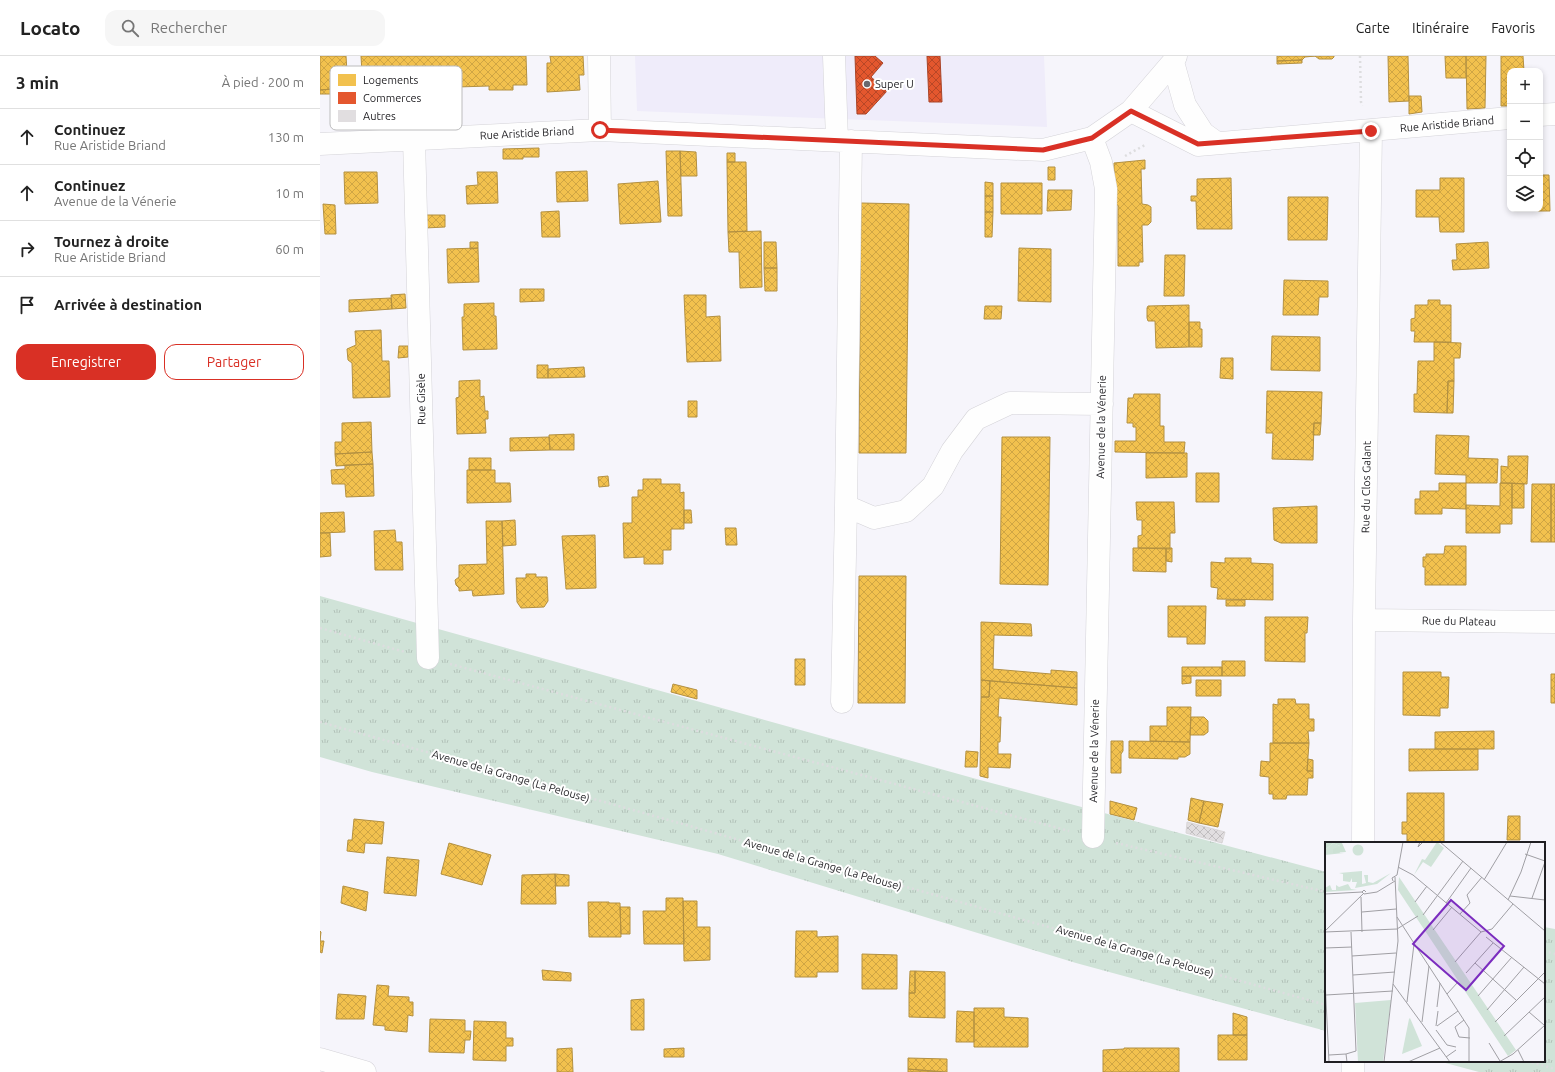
<!DOCTYPE html>
<html lang="fr">
<head>
<meta charset="utf-8">
<style>
  body { margin:0; font-family:Ubuntu,sans-serif; background:#f6f6f6; color:#222 }
  .controls { position:absolute; right:12px; top:12px; display:grid; overflow:hidden; border-radius:8px; box-shadow:0 2px 6px #0003 }
  .controls button { width:36px; height:36px; display:grid; place-items:center; padding:0; border:0; border-bottom:1px solid #e0e0e0; background:#fff; color:#222; font:20px sans-serif }
  .stop { position:absolute; width:12px; height:12px; margin:-9px; border:3px solid #d93025; border-radius:50%; background:#fff }
  .stop.end { background:#d93025; border-color:#fff; box-shadow:0 1px 4px #0008 }
  .list { margin:0; padding:0; list-style:none }
  h2 { display:flex; justify-content:space-between; align-items:center; height:52px; margin:0; padding:0 16px; font-size:17px }
  h2 small { font-size:13px; font-weight:400; color:#767676 }
  .list li { display:grid; grid-template-columns:26px 1fr auto; gap:12px; align-items:center; box-sizing:border-box; height:56px; padding:0 16px; border-top:1px solid #e0e0e0 }
  .list b { display:block; font-size:15px; white-space:nowrap }
  .list p { margin:0; font-size:13px; white-space:nowrap; color:#767676 }
  .list em { font-size:13px; font-style:normal; color:#767676 }
  .actions { display:flex; gap:8px; padding:12px 16px }
  .actions a { flex:1; padding:9px 0; border:1px solid #d93025; border-radius:12px; text-align:center; font-size:14px; color:#d93025 }
  .actions .main { background:#d93025; color:#fff }
  .icon { flex:none; width:22px; height:22px; fill:none; stroke:currentColor; stroke-width:2; stroke-linecap:round; stroke-linejoin:round }
  .map { position:relative; flex:none; width:1235px; height:1016px; overflow:hidden }
  header { display:flex; align-items:center; gap:24px; box-sizing:border-box; height:56px; padding:0 20px; background:#fff; border-bottom:1px solid #e0e0e0 }
  header strong { font-size:19px }
  nav { display:flex; gap:22px; margin-inline-start:auto; font-size:14px }
  .search { width:280px; height:36px; background:#f6f6f6; display:flex; align-items:center; gap:10px; box-sizing:border-box; padding:0 14px; border-radius:12px; color:#767676; font-size:15px }
  main { display:flex }
  aside { flex:1; background:#fff }
  .map>svg:first-child { display:block }
</style>
</head>
<body>
<header>
<strong>Locato</strong>
<div class="search"><svg class="icon" aria-label="search" viewBox="0 0 24 24"><circle cx="10" cy="10" r="6"/><path d="M15 15l6 6"/></svg>Rechercher</div>
<nav><a>Carte</a><a>Itinéraire</a><a>Favoris</a></nav>
</header>
<main>
<aside>
<h2>3 min<small>À pied · 200 m</small></h2>
<ul class="list">
<li><svg class="icon" aria-label="ahead" viewBox="0 0 24 24"><path d="M12 20V5M6 11l6-6 6 6"/></svg><div><b>Continuez</b><p>Rue Aristide Briand</p></div><em>130 m</em></li>
<li><svg class="icon" aria-label="ahead" viewBox="0 0 24 24"><path d="M12 20V5M6 11l6-6 6 6"/></svg><div><b>Continuez</b><p>Avenue de la Vénerie</p></div><em>10 m</em></li>
<li><svg class="icon" aria-label="right" viewBox="0 0 24 24"><path d="M7 20v-9h11M14 6l5 5-5 5"/></svg><div><b>Tournez à droite</b><p>Rue Aristide Briand</p></div><em>60 m</em></li>
<li><svg class="icon" aria-label="arrive" viewBox="0 0 24 24"><path d="M6 21V4h12l-3 4 3 4H6"/></svg><div><b>Arrivée à destination</b></div></li>
</ul>
<div class="actions"><a class="main">Enregistrer</a><a>Partager</a></div>
</aside>
<div class="map">
<svg width="1235" height="1016" viewBox="0 0 1235 1016">
  <defs>
    <pattern id="grass-tufts" width="24" height="20" patternUnits="userSpaceOnUse"><rect width="24" height="20" fill="#d0e3d8"/><path d="M3 7l-1-3M5 7V3M7 7l1-3M15 17l-1-3M17 17v-4M19 17l1-3" fill="none" stroke="#b2c2b9"/></pattern>
    <pattern id="homes-cross-hatch" width="8" height="8" patternUnits="userSpaceOnUse"><rect width="8" height="8" fill="#f2c14e"/><path d="M0 0l8 8M0 8l8-8" fill="none" stroke="#cfa544"/></pattern>
    <pattern id="shops-cross-hatch" width="8" height="8" patternUnits="userSpaceOnUse"><rect width="8" height="8" fill="#e4572e"/><path d="M0 0l8 8M0 8l8-8" fill="none" stroke="#b84727"/></pattern>
    <pattern id="building-cross-hatch" width="8" height="8" patternUnits="userSpaceOnUse"><rect width="8" height="8" fill="#e1dee0"/><path d="M0 0l8 8M0 8l8-8" fill="none" stroke="#c1bec0"/></pattern>
  </defs>
  <rect width="100%" height="100%" fill="#f6f5fb"/>
  <path fill="#efecfa" d="M315,0h409l3,71 -410,-16z"/>
  <path fill="url(#grass-tufts)" d="M0,540l660,184 346,92v159l-250,-68 -358,-109 -346,-82 -52,-15z
    M1224,871l11,2v143h-76l-41,-11h106z"/>
  <path fill="url(#homes-cross-hatch)" stroke="#b39041" d="M0,0h26l2,32 -28,2z
    M41,0h165l1,29h-14v5h-24v-4l-32,1v4l-22,1 -1,-4 -31,1v5l-23,1v-5h-17z
    M230,0h33l1,19h-5l1,15 -33,2v-29h4z
    M957,0h57v1l-2,2h-13l-4,-3 -10,1 -3,3 -25,1z
    M1068,0h20l1,45 -20,1z
    M1125,0h21v22h-20z
    M1146,0h20l-1,52 -18,1z
    M1181,0h22l1,15h-14v35h-9z
    M982,4v3l-25,1v-3z
    M12,33l1,5h-13v-4z
    M1089,40h12l1,16 -13,2z
    M219,92v9h-16v2h-20v-10z
    M346,95h14l2,65h-14z
    M360,95l16,1 1,24h-16z
    M407,97h8v9h-8z
    M825,104v9h-4l1,35 6,1 3,2v15l-3,3h-6l1,37h-4v4h-21v-61h-4v-42z
    M407,106h19l1,69 -19,1z
    M728,111h7v13h-7z
    M267,115l1,30 -31,1 -1,-30z
    M24,116h33l1,31 -33,1z
    M157,116h20l1,31 -31,1 -1,-18 12,-1z
    M1220,119h9l1,36h-27v-2h17z
    M911,122l1,51h-35l-1,-28h-5v-5h6v-17z
    M1120,122h24v54h-24l-1,-15h-23v-27h24z
    M338,125l3,41 -41,2 -2,-40z
    M665,126l8,1v13h-8z
    M681,127h41v31h-41z
    M728,134h24l-1,20 -24,1z
    M665,140h8v16h-8z
    M968,141h40l-1,43h-39z
    M541,147l48,1 -3,249h-47z
    M3,148l12,1 1,29h-11z
    M239,155l1,26h-18l-1,-25z
    M665,156h8l-1,25h-7z
    M104,159h21v12l-20,1z
    M441,175l1,56 -22,1 -1,-36h-10l-1,-20z
    M150,186h8v6l-8,1z
    M444,186h12l1,26h-13z
    M1168,186l1,26 -36,2 -1,-10h5l-1,-16z
    M158,192l1,34 -31,1 -1,-34z
    M699,192l32,1v53l-33,-1z
    M845,199h20l-1,41h-20z
    M444,212h13v23h-12z
    M964,224l44,1v16h-9l-1,18h-35z
    M200,233h24v12l-24,1z
    M85,238l1,14 -14,1 -1,-14z
    M364,239h22v22l14,-1 1,45 -34,1z
    M71,242l1,11 -43,3v-12z
    M1108,244h12v5h11v37h-37l1,-11h-4v-12l4,-1v-13h13z
    M174,247v13h2l1,33 -34,1 -1,-33h2v-13z
    M869,249v42l-33,1 -1,-27h-7l-1,-3v-10l1,-2z
    M665,250h17l-1,13h-17z
    M869,266h11v7h2v18h-13z
    M61,274l1,31h7l1,36 -37,1 -1,-35 -4,-3 -1,-11 9,-4 -1,-14z
    M952,280l48,1v34l-49,-1z
    M1114,286l27,1 -1,15h-6v23h-6l-1,32 -33,-1v-18h3l1,-33h16z
    M79,290h9v11l-10,1z
    M901,302h12v21l-13,-1z
    M217,309h11v13h-11z
    M264,311l1,10 -37,1v-9z
    M160,324v17l4,-1 1,15h3v8h-3l1,14 -29,1 -1,-36 3,-1v-16z
    M1128,325h6l-1,32h-6z
    M947,335l55,1 -1,31h-7l-1,37 -41,-1 1,-26h-7z
    M814,338h26v32h4v16h21l-1,11 -69,-1v-11h21v-14h-3v-4h-6l1,-25h5z
    M368,345h9v16h-9z
    M51,366l1,30 -37,2v-12h7v-19z
    M994,367h7l-1,12h-7z
    M254,378v16h-24l-1,-15z
    M1116,379l33,1 -1,22 30,1 -1,24h-31v-8l-31,-1z
    M229,381l1,13 -40,1v-13z
    M682,381h48l-2,148 -48,-1z
    M52,396l1,12 -37,2 -1,-12z
    M826,397h41v24l-41,1z
    M1188,400h20l-1,28 -26,-1v-17l7,1z
    M149,402h22v12h-22z
    M53,408l1,32 -28,1 -1,-13h-13l-1,-14 14,-1v-4z
    M147,414h28v13h15l1,19 -44,1z
    M876,417h23v29h-23z
    M288,420l1,10 -10,1 -1,-10z
    M323,423h18v5h19v9l4,-1v37h-13v21h-8v14h-19v-7l-20,1 -1,-35h9v-26h6v-7h5z
    M1119,427h27v26l-24,-1v6h-27v-15h5v-8h19z
    M1180,427h12v41h-12v9h-34v-28l34,1z
    M1192,427l12,1v24h-12z
    M1212,428h19v58h-20z
    M1231,428h4v58h-4z
    M816,446h38l1,31h-5v16l-32,-1v-12l4,-1v-15h-5z
    M997,450v37h-36l-7,-3 -1,-32z
    M364,454h7l1,13h-8z
    M24,456l1,20 -25,1v-20z
    M195,464l1,25 -13,1 -1,-25z
    M166,465h16l2,73 -31,2 -1,-6 -13,1v-3l-3,-3 -1,-5 4,-3v-12l28,-1z
    M405,472h11l1,17h-11z
    M75,474l1,12h6l1,28h-28l-1,-39z
    M0,477h10l1,23 -11,1z
    M275,479l1,53 -30,1 -4,-53z
    M1125,490h21v39h-41v-18h-2v-10h3v-3h18z
    M813,492h33v24l-33,-1z
    M846,492h6v14l-6,-1z
    M905,502h26v5l22,1v36l-56,-1 1,-11 -7,-1v-25l14,1z
    M206,518h10v3h11l1,24 -4,6 -23,1 -4,-6 -1,-24h10z
    M539,520h47l-1,127h-47z
    M906,544h19v6h-19z
    M848,550h38l-1,38h-18v-7h-19z
    M945,561h43l-1,16h-2v29l-40,-1z
    M661,566l50,2 1,12 -38,-1 -1,34 58,5v-4l26,2v16l-96,-8z
    M475,603h10v26h-10z
    M902,605h23v15h-23z
    M862,611h40v9h-40z
    M1083,616h38v5h8l-1,31h-8v8l-37,-1z
    M1231,618h4v29h-4z
    M862,620h9v7l-9,1z
    M661,624l9,1 -1,16h-8z
    M876,624h25v16h-25z
    M670,625l87,7v17l-78,-7 -1,19h3l-1,25h-2v12h13l-1,14 -22,-1v11l-8,-2 1,-79h8z
    M353,628l24,6v9l-26,-7z
    M958,643h17l1,5h13v15h5v12h-6l1,12h-36v-39l5,1z
    M847,651h24l-1,35 -40,-1v-15h17z
    M871,661h13l4,4v11l-4,3h-14z
    M1174,675v18h-59v-17z
    M791,685h12v10l-2,3v19h-10z
    M809,685l61,1v12l-5,3h-7v2l-49,-1z
    M950,687h39l-2,28h6v7h-5l-1,17h-20l-1,4h-13v-5h-4v-17l-9,-1 1,-15 9,1z
    M1089,693h69v21l-69,1z
    M646,695l12,1 -1,15h-12z
    M988,703l5,1v11h-6z
    M1087,737h37v50h-37v-9h-5v-12h5z
    M871,742l13,3 -5,22 -11,-3z
    M790,745l27,7 -3,12 -24,-6z
    M884,745l19,3 -5,23 -19,-4z
    M1188,760h12v24h-13z
    M34,763l30,3 -2,22 -17,-1 -1,10 -17,-2 1,-11h4z
    M129,787l42,12 -9,30 -41,-11z
    M67,801l32,3 -3,36 -32,-3z
    M235,818l14,1v11h-13z
    M235,818l1,30h-35l1,-29z
    M23,830l25,6 -2,19 -25,-8z
    M346,842h17l1,46h-40l-1,-33h23z
    M363,845h14v26h13v33l-26,1z
    M268,846h21v1h11l1,34h-32z
    M300,851h10v27h-9z
    M0,875l1,1 -1,9h4l-2,12 -2,-1z
    M476,875h21v6l21,-1v36h-21v5h-22z
    M542,898l35,1v34h-35z
    M222,914l29,3v8l-28,-1z
    M590,915h5v22h-6z
    M595,915l30,1v46l-36,-1v-24h6z
    M57,929l12,1 -1,10 21,1v5h4v14l-5,-1 -1,17 -22,-2v-4l-12,-1z
    M18,938l28,2 -2,23h-28z
    M324,943v31h-13v-30z
    M654,952h30v9l24,1v29h-54z
    M637,955l17,1v30h-18z
    M913,957l14,4v18h-14z
    M110,963l35,1v11h6l-1,9h-5l-1,13 -35,-1z
    M154,965l32,1v16h7v8h-7v15l-33,-1z
    M898,979h29v25h-29z
    M252,992l1,24h-16v-23z
    M364,992v9h-20v-8z
    M804,992h55v24h-76v-22l21,-1z
    M588,1002l39,1v13l-39,-3z
    M588,1013l32,3h-32z"/>
  <path fill="url(#shops-cross-hatch)" stroke="#a9462a" d="M535,0h20l8,7 -12,14 16,14 -21,23h-9z
    M607,0h13l2,46h-13z"/>
  <path fill="url(#building-cross-hatch)" stroke="#dad7d8" d="M867,766l38,10 -3,11 -36,-10z"/>
  <g fill="none" stroke-linecap="round" stroke-linejoin="round">
    <defs>
      <path id="minor" d="M279,0l1,74
        M514,0l3,84
        M853,6l12,43 18,28 14,10
        M811,55l67,34 312,-27
        M1220,59l15,-1
        M94,83l14,519
        M531,85l-5,365 28,12 32,-7 27,-25 19,-35 24,-32 34,-16 92,1
        M0,88l280,-14 443,20 49,-12
        M1044,564l191,2
        M522,646l4,-196
        M773,781l13,-648 -5,-27 -9,-24 39,-27 42,-49 3,-6
        M1043,787l1,-223 7,-489
        M0,1003l45,13
        M1033,1016v-11"/>
    </defs>
    <use href="#minor" stroke="#d4d3d8" stroke-width="23"/>
    <path stroke="#dddddf" stroke-width="2.5" stroke-dasharray="2 3" stroke-linecap="butt" d="M1040,0l1,46 1,4
      M805,100l20,-11
      M0,572l85,24
      M130,608l619,167
      M0,666l1006,283
      M796,787l210,49
      M1224,895l11,3
      M1207,1005l28,8"/>
    <use href="#minor" stroke="#fefefe" stroke-width="22"/>
  </g>
  <g fill="none" stroke-linecap="round" stroke-linejoin="round">
    <path stroke="#d93025" stroke-width="5" d="M280,74l443,20 49,-12 39,-27 67,33 173,-13"/>
  </g>
  <circle fill="#6a696e" stroke="#fff" stroke-width="1.5" cx="547" cy="28" r="4"/>
  <g text-anchor="middle" dominant-baseline="central" stroke-width="4" stroke-linejoin="round" paint-order="stroke">
    <g font-size="11" fill="#1f1e22" stroke="#fff" text-anchor="start">
      <text x="555" y="28">Super U</text>
    </g>
    <g font-size="11" fill="#1f1e22" stroke="#fff">
      <text transform="translate(1127 68) rotate(-5)">Rue Aristide Briand</text>
      <text transform="translate(207 77) rotate(-3)">Rue Aristide Briand</text>
      <text transform="translate(101 343) rotate(-91)">Rue Gisèle</text>
      <text transform="translate(781 371) rotate(-89)">Avenue de la Vénerie</text>
      <text transform="translate(1046 431) rotate(-89)">Rue du Clos Galant</text>
      <text transform="translate(1139 565) rotate(1)">Rue du Plateau</text>
      <text transform="translate(774 695) rotate(-89)">Avenue de la Vénerie</text>
      <text transform="translate(191 720) rotate(16)">Avenue de la Grange (La Pelouse)</text>
      <text transform="translate(503 808) rotate(16)">Avenue de la Grange (La Pelouse)</text>
      <text transform="translate(815 895) rotate(16)">Avenue de la Grange (La Pelouse)</text>
    </g>
  </g>
  <g transform="translate(1005 786)">
    <rect width="220" height="220" fill="#f6f5fb"/>
    <path d="M8,1l7,3 -2,3 2,4h4l-19,2v-5zM27.5 8a5.5 5.5 0 1 1 11 0a5.5 5.5 0 1 1-11 0ZM37,29v13l4,-1 -2,-8h4v7l5,1 18,-10 -14,11 -22,4 2,-6h-5v-4l-2,4 -7,-1v-7l-4,-1zM74,35l117,173 -8,6 -110,-166zM23,42l3,5 6,1 -32,2v-4l5,-3 2,5h4v-5l3,2z" fill="#d0e3d8"/>
    <path d="M0,0h20l-3,1 4,9 -13,1v-4l7,-3 -7,-3 -8,7z" fill="#cce1d4"/>
    <path d="M112,0l7,6 -13,19 -8,-5 -9,13 8,-16 3,1zM85,176l12,28 -20,8 7,-35z" fill="#d0e3d8"/>
    <path d="M66,158l-8,62h-25l-3,-59z" fill="#d0e3d8"/>
    <path fill="none" stroke="#a09fa4" stroke-width="1" d="M95,0l-2,5 5,-5M115,0l105,89M200,12l20,7M73,25l15,8 68,57M159,38l23,-38M68,39l-1,-3 5,-3 6,-33M41,50l-2,-2 -2,2 2,2 13,-2 18,-11M0,52l37,-2M185,54l35,4M36,55l1,35M207,56l13,-36M183,58l13,-28 10,-30M90,60l12,-16M121,61l25,-35M37,70l34,-3M135,72l10,-11 -3,-8 15,-18M98,73l40,-54M72,75l72,111v34M108,88l19,-23M0,89l38,-37M0,90l72,-3 21,-13M161,95l59,47M0,106l27,-1M27,114l44,-3M130,120l26,-30 11,-3 21,-25M150,121l41,37M141,131l27,-30M28,133l42,-3M0,138l4,82M68,142l57,78M122,152l11,-12M1,153l67,-4M153,154l34,-39M82,160l7,-58M112,165l3,-24M162,168l37,-43M204,170l15,13M139,178l-9,7 4,10 11,1M97,180l7,-56M170,180l50,-50M111,184l2,-15M112,184l21,-15M111,188l11,15 9,2M179,194l41,-39M164,201l11,18M193,208l6,12M4,213l17,-1M121,215l10,-7M22,220l-1,-8 10,-3 -5,-119M59,220l14,-121 -3,-64M83,220l32,-14M174,220l14,-8 32,-29"/>
    <path fill="#7b2cbf" fill-opacity="0.15" stroke="#7b2cbf" stroke-width="2" d="M126,58l53,46 -38,44 -53,-46z"/>
    <rect width="220" height="220" fill="none" stroke="#1f1e22" stroke-width="2"/>
  </g>
  <rect x="10" y="10" width="132" height="64" rx="6" fill="#fff" stroke="#bcbcbd" stroke-width="1"/>
  <rect x="18" y="18" width="18" height="12" fill="#f2c14e"/>
  <rect x="18" y="36" width="18" height="12" fill="#e4572e"/>
  <rect x="18" y="54" width="18" height="12" fill="#e1dee0"/>
  <g font-size="11" fill="#1f1e22">
    <text x="43" y="28">Logements</text>
    <text x="43" y="46">Commerces</text>
    <text x="43" y="64">Autres</text>
  </g>
</svg>
<div class="controls">
<button>+</button>
<button>−</button>
<button><svg class="icon" aria-label="locate" viewBox="0 0 24 24"><circle cx="12" cy="12" r="6"/><path d="M12 2v4M12 18v4M2 12h4M18 12h4"/></svg></button>
<button><svg class="icon" aria-label="layers" viewBox="0 0 24 24"><path d="M12 4l9 5-9 5-9-5zM3 14l9 5 9-5"/></svg></button>
</div>
<div class="stop" style="left:280px;top:74px"></div>
<div class="stop end" style="left:1051px;top:75px"></div>
</div>
</main>
</body>
</html>
